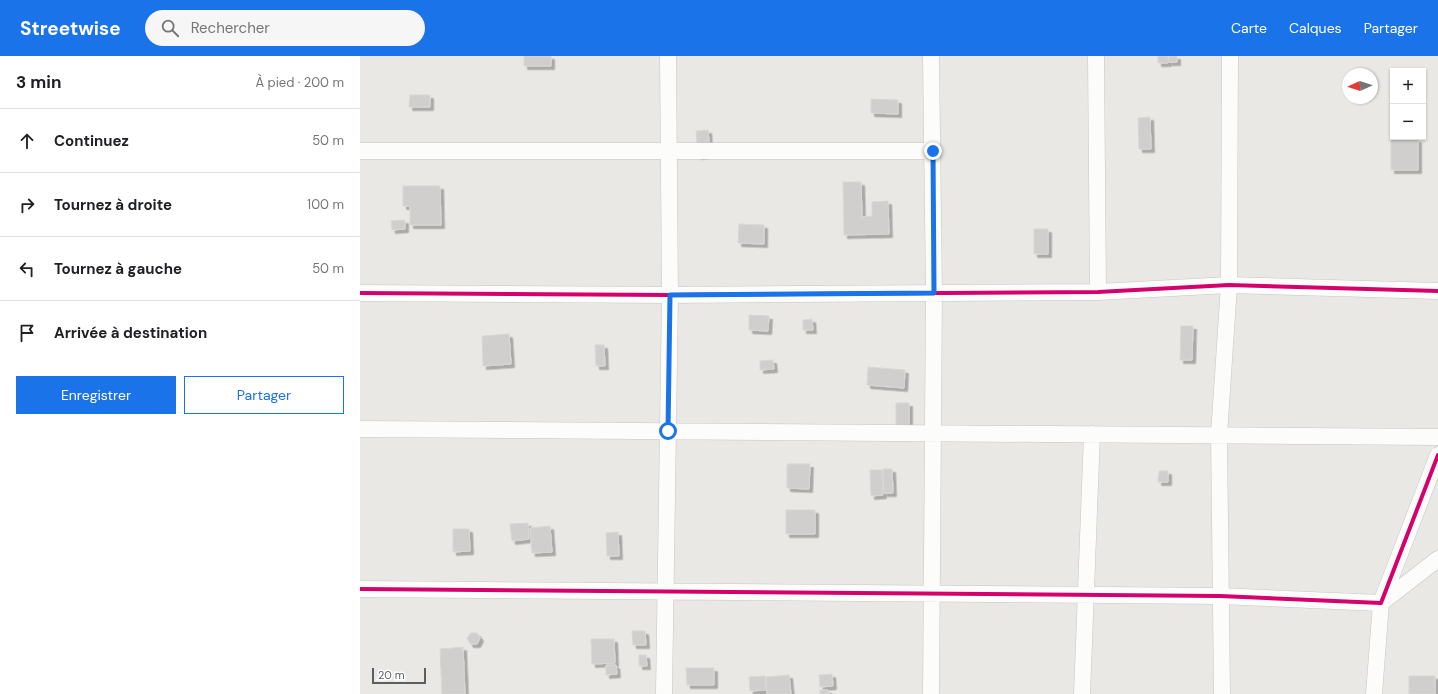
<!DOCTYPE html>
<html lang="fr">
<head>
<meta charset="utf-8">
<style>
  body { margin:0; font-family:"DM Sans",sans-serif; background:#f6f6f6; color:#202124 }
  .controls { position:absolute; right:12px; top:12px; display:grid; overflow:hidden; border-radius:0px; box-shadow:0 1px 3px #0004 }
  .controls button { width:36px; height:36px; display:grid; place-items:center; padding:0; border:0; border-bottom:1px solid #e0e0e0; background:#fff; color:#202124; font:20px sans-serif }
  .compass { position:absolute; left:982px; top:12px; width:36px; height:36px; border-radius:50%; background:#fff; box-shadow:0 1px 3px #0004; rotate:267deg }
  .scale { position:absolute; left:12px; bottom:10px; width:54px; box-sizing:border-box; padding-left:4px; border:2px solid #5b5f62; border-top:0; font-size:11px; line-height:14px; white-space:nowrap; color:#5b5f62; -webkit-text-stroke:3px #fff; paint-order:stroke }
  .stop { position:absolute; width:12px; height:12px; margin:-9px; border:3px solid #1a73e8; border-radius:50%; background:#fff }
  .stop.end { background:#1a73e8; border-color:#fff; box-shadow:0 1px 4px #0008 }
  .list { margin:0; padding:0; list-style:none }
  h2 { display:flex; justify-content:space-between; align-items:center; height:52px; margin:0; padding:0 16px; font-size:17px }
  h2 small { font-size:13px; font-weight:400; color:#757577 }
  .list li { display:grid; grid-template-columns:26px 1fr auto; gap:12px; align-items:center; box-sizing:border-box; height:64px; padding:0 16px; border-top:1px solid #e0e0e0 }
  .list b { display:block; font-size:15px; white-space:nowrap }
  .list em { font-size:13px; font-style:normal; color:#757577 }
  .actions { display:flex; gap:8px; padding:12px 16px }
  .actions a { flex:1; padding:9px 0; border:1px solid #1a73e8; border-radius:0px; text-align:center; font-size:14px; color:#1a73e8 }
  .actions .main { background:#1a73e8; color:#fff }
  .icon { flex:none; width:22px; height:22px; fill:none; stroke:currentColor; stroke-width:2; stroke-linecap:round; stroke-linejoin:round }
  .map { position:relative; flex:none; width:1078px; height:638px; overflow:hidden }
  header { display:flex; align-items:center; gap:24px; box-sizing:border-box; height:56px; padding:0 20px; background:#1a73e8; color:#fff }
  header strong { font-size:19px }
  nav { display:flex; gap:22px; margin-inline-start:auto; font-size:14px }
  .search { width:280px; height:36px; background:#f6f6f6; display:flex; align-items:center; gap:10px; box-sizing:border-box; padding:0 14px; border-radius:22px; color:#757577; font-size:15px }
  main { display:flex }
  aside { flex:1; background:#fff }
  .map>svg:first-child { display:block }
</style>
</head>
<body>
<header>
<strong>Streetwise</strong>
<div class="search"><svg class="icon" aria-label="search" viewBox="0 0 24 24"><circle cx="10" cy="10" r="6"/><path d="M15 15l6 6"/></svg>Rechercher</div>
<nav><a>Carte</a><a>Calques</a><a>Partager</a></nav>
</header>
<main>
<aside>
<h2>3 min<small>À pied · 200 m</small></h2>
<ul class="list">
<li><svg class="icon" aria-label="ahead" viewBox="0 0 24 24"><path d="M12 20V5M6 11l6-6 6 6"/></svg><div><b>Continuez</b></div><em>50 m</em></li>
<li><svg class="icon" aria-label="right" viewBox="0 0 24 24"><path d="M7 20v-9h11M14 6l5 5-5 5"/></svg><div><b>Tournez à droite</b></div><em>100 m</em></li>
<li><svg class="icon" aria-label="left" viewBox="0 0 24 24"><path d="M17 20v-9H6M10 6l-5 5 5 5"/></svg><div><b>Tournez à gauche</b></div><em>50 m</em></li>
<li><svg class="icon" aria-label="arrive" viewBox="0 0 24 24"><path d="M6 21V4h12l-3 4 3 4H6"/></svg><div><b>Arrivée à destination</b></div></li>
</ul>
<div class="actions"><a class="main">Enregistrer</a><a>Partager</a></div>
</aside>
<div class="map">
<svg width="1078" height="638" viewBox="0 0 1078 638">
  <defs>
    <filter id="shadow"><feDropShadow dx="3.5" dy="3.5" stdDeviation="0" flood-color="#0004"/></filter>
  </defs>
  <rect width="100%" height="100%" fill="#eae8e5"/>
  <path fill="#d0cfce" stroke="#d9d7d4" filter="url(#shadow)" d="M164,0h27v10h-27z
    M798,0h10v7h-10z
    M809,0h8v6h-8z
    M50,39h20v12h-21z
    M511,43l27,1v14l-27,-1z
    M790,61l1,32h-12l-1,-31z
    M348,74l2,24 -12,2 -2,-25z
    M1031,83h27v31h-27z
    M483,126h18l1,35 10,-1v-14l16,-1 1,33 -45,1z
    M43,130h37l1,39h-31v-19h-7z
    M45,164v9l-13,1 -1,-9z
    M379,168l25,1v19l-26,-1z
    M674,173h14v25h-14z
    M389,259l20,1 -1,15 -19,-1z
    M452,263l1,11h-10v-10z
    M821,270h12l-1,34h-12z
    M149,278l2,30 -28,2 -1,-30z
    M235,289h9l1,21h-9z
    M413,304l1,9 -14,1v-9z
    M508,311l37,3 -1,18 -37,-3z
    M536,347h13v25h-13z
    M427,408h23l-1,25 -22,-1z
    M523,413h9l1,24h-9z
    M510,414h12l1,25 -12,1z
    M799,415h9v11h-10z
    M426,454h29v24h-29z
    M168,467l1,16 -17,2 -2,-17z
    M190,470l2,26 -20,1 -2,-25z
    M93,473h16l1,22 -17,1z
    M258,476l1,24h-12l-1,-23z
    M272,575h13l1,14h-13z
    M111,577h6l3,5 -3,6h-7l-3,-6z
    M231,583h23l1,24 -23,1z
    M103,591l2,47h-23l-2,-45z
    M279,599h7l1,11h-8z
    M246,609h10l1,9 -11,1z
    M326,612h28v17h-27z
    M472,618l1,12 -13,1 -1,-12z
    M429,619l2,19h-24l-1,-17z
    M405,620l1,14 -16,1 -1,-14z
    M1049,620h26v18h-26z
    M460,634h8l1,4h-9z"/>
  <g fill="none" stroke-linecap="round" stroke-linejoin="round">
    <defs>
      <path id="minor" d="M571,0l3,237 -3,401
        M736,0l2,236
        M0,95h573
        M0,237l310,2 428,-3 131,-7 209,6
        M0,373l1078,8
        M0,533l860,7 161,7 57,-148
        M304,638l6,-399 -2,-239
        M722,638l10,-260
        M862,638l-3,-259 10,-150 1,-229
        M1014,638l7,-91 57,-44"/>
    </defs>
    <use href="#minor" stroke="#c6c6c5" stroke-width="17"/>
    <use href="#minor" stroke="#fcfcfb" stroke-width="16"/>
    <defs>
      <path id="cycleway" d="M0,237l310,2 428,-3 131,-7 209,6
        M0,533l860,7 161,7 57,-148"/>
    </defs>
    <use href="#cycleway" stroke="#fff" stroke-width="6"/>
    <use href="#cycleway" stroke="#d6006c" stroke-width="4"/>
  </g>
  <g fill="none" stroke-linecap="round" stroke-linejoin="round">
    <path stroke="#1a73e8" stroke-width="5" d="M308,375l2,-136 264,-2 -1,-142"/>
  </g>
</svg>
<div class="controls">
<button>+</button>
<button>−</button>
</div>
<svg class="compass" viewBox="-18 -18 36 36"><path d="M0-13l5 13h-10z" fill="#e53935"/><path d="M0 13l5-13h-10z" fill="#757577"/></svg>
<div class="scale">20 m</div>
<div class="stop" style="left:308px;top:375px"></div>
<div class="stop end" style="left:573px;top:95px"></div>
</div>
</main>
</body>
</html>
